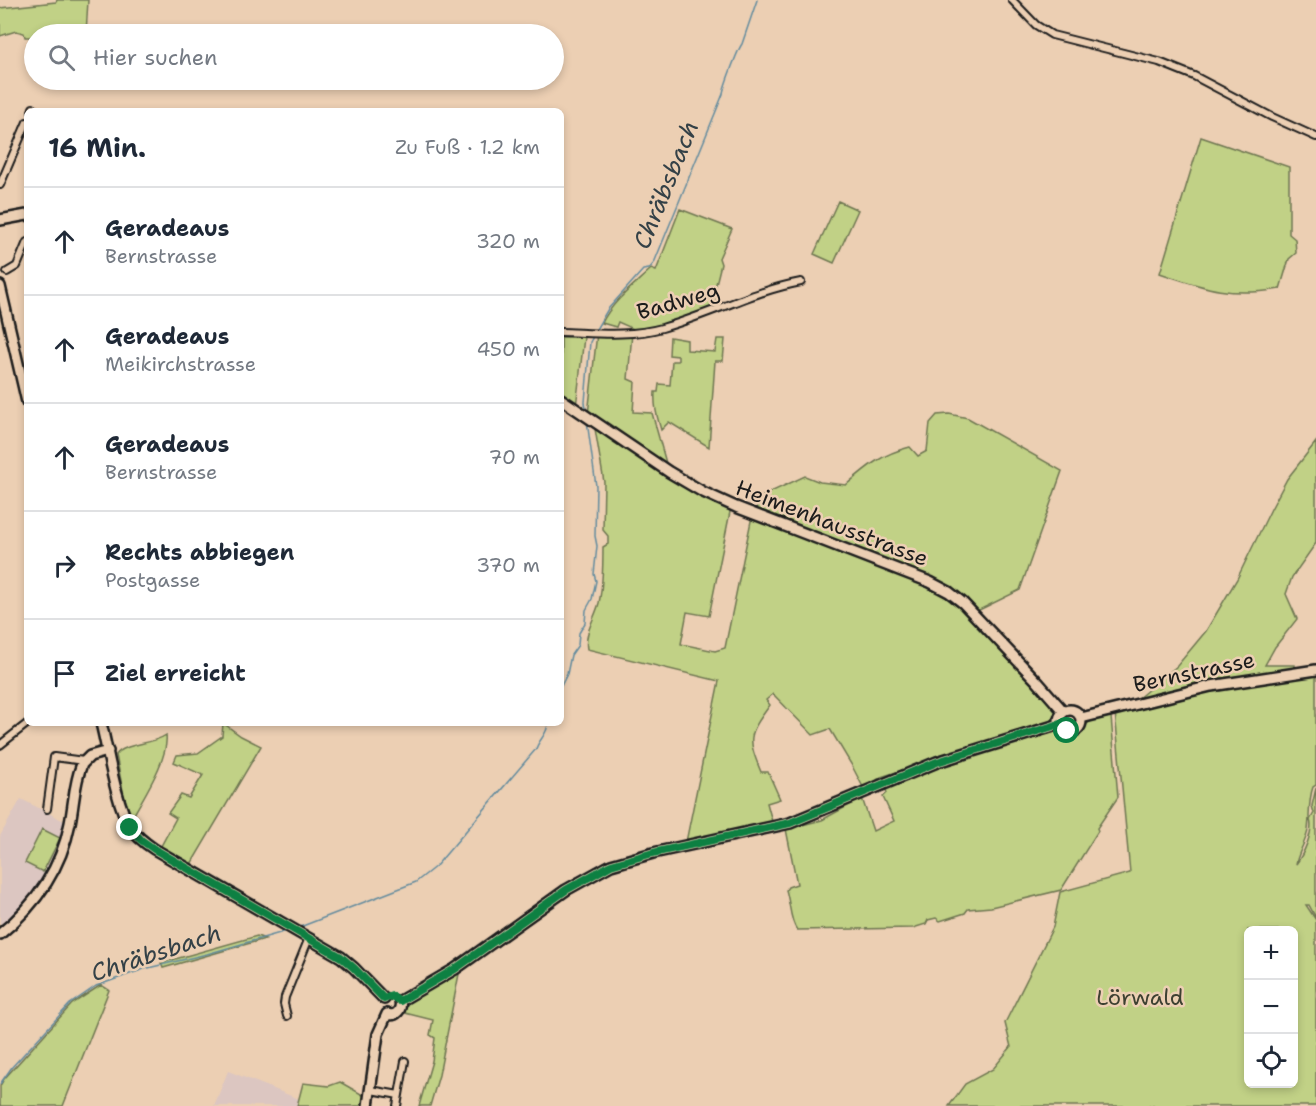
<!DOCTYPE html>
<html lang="de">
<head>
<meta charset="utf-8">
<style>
  body { margin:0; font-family:"Shantell Sans",sans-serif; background:#f2f2f3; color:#1f2937 }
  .controls { position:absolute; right:18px; bottom:18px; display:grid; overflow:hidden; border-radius:9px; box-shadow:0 3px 9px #0003 }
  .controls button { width:54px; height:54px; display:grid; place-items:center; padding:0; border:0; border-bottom:2px solid #e0e1e3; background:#fff; color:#1f2937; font:30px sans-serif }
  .stop { position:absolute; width:18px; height:18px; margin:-14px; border:4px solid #0b8043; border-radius:50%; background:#fff }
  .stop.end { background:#0b8043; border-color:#fff; box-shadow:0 2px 6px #0008 }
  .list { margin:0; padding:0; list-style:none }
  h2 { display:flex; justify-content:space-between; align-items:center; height:78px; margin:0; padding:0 24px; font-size:26px }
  h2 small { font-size:20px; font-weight:400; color:#747a83 }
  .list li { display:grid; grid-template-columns:39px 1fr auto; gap:18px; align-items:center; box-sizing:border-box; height:108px; padding:0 24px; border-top:2px solid #e0e1e3 }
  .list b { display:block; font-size:22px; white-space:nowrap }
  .list p { margin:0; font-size:20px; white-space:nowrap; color:#747a83 }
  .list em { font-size:20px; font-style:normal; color:#747a83 }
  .icon { flex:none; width:33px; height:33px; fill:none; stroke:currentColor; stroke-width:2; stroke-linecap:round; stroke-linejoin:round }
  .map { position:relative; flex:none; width:1316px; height:1106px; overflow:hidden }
  .search { position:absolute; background:#fff; box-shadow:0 3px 9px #0003; left:24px; top:24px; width:540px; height:66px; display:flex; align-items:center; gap:15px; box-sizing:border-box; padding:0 21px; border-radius:33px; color:#747a83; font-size:22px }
  .panel { position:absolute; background:#fff; box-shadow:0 3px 9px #0003; left:24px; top:108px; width:540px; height:618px; border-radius:9px }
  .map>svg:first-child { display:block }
</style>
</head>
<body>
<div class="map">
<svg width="1316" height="1106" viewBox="0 0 1316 1106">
  <rect width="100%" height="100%" fill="#eccfb3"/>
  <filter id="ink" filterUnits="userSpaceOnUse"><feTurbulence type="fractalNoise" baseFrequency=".0167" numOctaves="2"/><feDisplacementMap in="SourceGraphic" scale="12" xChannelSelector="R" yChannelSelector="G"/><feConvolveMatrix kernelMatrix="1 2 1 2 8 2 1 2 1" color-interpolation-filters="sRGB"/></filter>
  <g filter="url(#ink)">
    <path fill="#dcc6c1" d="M21,799l45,23 -8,30 -11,23 -22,31 -25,23v-93z
      M228,1071l71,28 -2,7h-83z"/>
    <path fill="#c1d186" stroke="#6e7651" stroke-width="1.5" fill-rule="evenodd" d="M57,0h31l-2,34h-52v22l-4,1 1,-20h-6l-1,-4 -8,-2 -16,5v-28l56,-6z
      M1201,137l88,30v67l6,5 1,14 -7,6 -9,30c-51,8 -73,0 -120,-16z
      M838,201l20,9 -24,53 -20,-9z
      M680,209l52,20 -13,29 2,6 -6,24 1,21 -55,18 -28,4 1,-2 -16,-7 -2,5 -14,-4c10,-21 32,-38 49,-54l5,2z
      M597,333h35l-4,46 7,3 -2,30 19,1 14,50 -4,1 -74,-49z
      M561,337h23l-8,70 -15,-11z
      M670,337l17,3v10l28,2 2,-13h8l-2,22h-8l-6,86 -40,-25 -8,8c-4,-14 -7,-23 -6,-38h3l1,-8 11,1 2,-24h6v-5l-9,-1z
      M949,414l19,4 94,53 -42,119 -45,22 79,92 3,9 -2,6 -15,7 -159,51 -17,12 -13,-25 -21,-35 -17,6 -40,-41 -7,6 4,5c-22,30 -23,33 -9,67h7l12,27 -13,4 6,22 -87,17 33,-161 -132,-32c-3,-16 8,-31 12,-46 4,-18 4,-37 4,-56l5,-3v-8l-5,-6 1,-48 -10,-59 137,84 -22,109 -22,-4 -6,32 34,7 10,-3 27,-132 10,-20 43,-20 15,6 26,3c22,-19 36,-31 64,-38l8,9 9,-5 3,-28 7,-8z
      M1316,442v101l-24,34 -6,17 11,25 -22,28 -10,18h30v4l-87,11 -71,19 40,-33 29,-35 31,-52 34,-70 16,-30z
      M1316,673v112l-3,2c-5,14 -3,28 -5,43 -2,12 -10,22 -12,34 7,-9 18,-32 14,-44l4,-7 -2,-7 4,-18v130l-7,-13h-3l10,15v186h-367l16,-22 28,-15 18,-22 -6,-24 48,-96 7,-35 70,-19 -15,-161 130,-30zM1248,930h46v154h-46z
      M1109,715l2,2 7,80 -21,31 1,3 -37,59 -70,17 -23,2 -3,4 -25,8 -4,-3 -8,2 -2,4 -13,4 -116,2c-7,-8 -7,-28 -11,-40l2,-3 9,-3 -11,-55 36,-9 40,-22 11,33 21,-10 -11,-24 4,-4 -2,-6 52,-22 118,-35c18,10 17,8 32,-6 5,-5 14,-7 22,-9z
      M223,723l18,13 20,10 -71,120 -30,-18 16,-30 -8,-5 13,-18 8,3 14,-23 -29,-13 3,-7 21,-2 24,-17z
      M166,735c3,24 -23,62 -34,83l-8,-22 -8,-41c8,-12 36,-10 50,-20z
      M42,829l18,9 -17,34 -18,-9z
      M257,936l8,3 -102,29 -2,-5z
      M460,969l-21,106 -9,31h-11l13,-45 3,-23 -5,-3 3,-15 -32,-8 8,-11z
      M101,985l8,5 -46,116h-63v-20l4,-7 68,-75z
      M340,1082l30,17 -2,7h-71l6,-23 26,3z"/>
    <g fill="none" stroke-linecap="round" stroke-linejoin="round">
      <path stroke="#638b9e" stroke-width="1.5" d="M595,331l13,-22 35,-39 6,-1 5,-6 69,-169c0,-5 15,-45 19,-50l15,-44
        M586,410l-1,-8 5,-60 4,-7
        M561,686l6,-12 4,-19 7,-10 1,-12 6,-10 1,-13 6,-11 4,-18 -2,-7 3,-28 -2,-10 1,-50 -9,-65
        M300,927l116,-45 20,-16 100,-117c3,-10 12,-15 12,-26
        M0,1084l12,-17 58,-63 26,-18 48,-17 63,-15 80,-23"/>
      <defs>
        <path id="street" d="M1012,0l24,25 16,10 107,27 35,14 78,41 44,20
          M32,111l1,-3
          M0,185l27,-63
          M7,272l10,-6 10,-24
          M561,332c33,1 69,5 101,-4 47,-13 91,-37 139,-46
          M0,745l28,-22
          M47,809l7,-52 30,4
          M287,1016l-3,-12 1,-7 24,-59
          M371,1090l28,5
          M397,1106l8,-45"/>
        <path id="secondary" d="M0,220l27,-5
          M0,286l27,116
          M561,399l108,73 34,20 33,15 194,75 19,10 14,11 73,77 28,32
          M1059 721a11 11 0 1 1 22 0a11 11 0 1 1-22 0Z
          M1081,718l130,-32 105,-16
          M101,723c7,28 15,81 29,104 6,9 15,16 24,22l187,108 13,11 30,31
          M0,934c36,-29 61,-65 70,-111 4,-19 4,-40 12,-59l8,-8 18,-5
          M400,1001l55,-32 111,-79 45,-25 42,-12 137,-30 147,-61 123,-38
          M387,1014c9,3 15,-4 13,-13
          M368,1106l10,-72 9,-20"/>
      </defs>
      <use href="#street" stroke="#1c1c1c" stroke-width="10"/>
      <use href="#secondary" stroke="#1c1c1c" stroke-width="14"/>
      <use href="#street" stroke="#eccfb3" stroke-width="6"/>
      <use href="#secondary" stroke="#eccfb3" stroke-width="9"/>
    </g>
  </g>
  <g fill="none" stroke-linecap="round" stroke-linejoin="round" filter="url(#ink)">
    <path stroke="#0b8043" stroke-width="8" d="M130,828l11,12 13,9 187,108 13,11 30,31 8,-3 8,5 55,-32 111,-79 45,-25 42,-12 137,-30 147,-61 123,-38 7,7"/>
  </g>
  <g text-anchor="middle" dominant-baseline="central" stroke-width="5" stroke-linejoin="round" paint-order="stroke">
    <g font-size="22" fill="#1c1c1c" stroke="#eccfb3">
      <text transform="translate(678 301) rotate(-16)">Badweg</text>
      <text transform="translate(832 523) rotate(21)">Heimenhausstrasse</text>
      <text transform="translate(1194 672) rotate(-12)">Bernstrasse</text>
    </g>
    <g font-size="22" fill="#3d4031" stroke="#eccfb3">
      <text x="1140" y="997">Lörwald</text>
    </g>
    <g font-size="24" font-style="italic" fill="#344147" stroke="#eccfb3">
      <text transform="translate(666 185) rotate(-68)">Chräbsbach</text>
      <text transform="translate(156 953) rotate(-18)">Chräbsbach</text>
    </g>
  </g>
</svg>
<div class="controls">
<button>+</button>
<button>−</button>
<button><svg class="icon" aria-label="locate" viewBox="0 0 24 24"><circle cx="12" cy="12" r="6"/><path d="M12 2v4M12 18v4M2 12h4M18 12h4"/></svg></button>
</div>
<div class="stop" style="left:1067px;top:731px"></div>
<div class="stop end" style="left:130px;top:828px"></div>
<div class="search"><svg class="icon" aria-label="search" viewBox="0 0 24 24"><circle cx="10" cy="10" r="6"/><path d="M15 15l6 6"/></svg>Hier suchen</div>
<section class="panel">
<h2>16 Min.<small>Zu Fuß · 1.2 km</small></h2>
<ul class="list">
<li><svg class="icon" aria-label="ahead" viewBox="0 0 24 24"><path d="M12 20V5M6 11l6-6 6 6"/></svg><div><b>Geradeaus</b><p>Bernstrasse</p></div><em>320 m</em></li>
<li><svg class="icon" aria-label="ahead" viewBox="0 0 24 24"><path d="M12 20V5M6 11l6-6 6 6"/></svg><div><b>Geradeaus</b><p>Meikirchstrasse</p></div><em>450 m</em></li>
<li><svg class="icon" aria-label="ahead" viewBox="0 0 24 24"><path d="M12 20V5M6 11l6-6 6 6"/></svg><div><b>Geradeaus</b><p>Bernstrasse</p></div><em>70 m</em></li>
<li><svg class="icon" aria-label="right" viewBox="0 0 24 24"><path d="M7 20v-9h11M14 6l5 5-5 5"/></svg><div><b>Rechts abbiegen</b><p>Postgasse</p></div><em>370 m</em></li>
<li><svg class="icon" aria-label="arrive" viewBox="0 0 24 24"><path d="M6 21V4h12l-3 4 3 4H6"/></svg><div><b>Ziel erreicht</b></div></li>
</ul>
</section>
</div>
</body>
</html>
